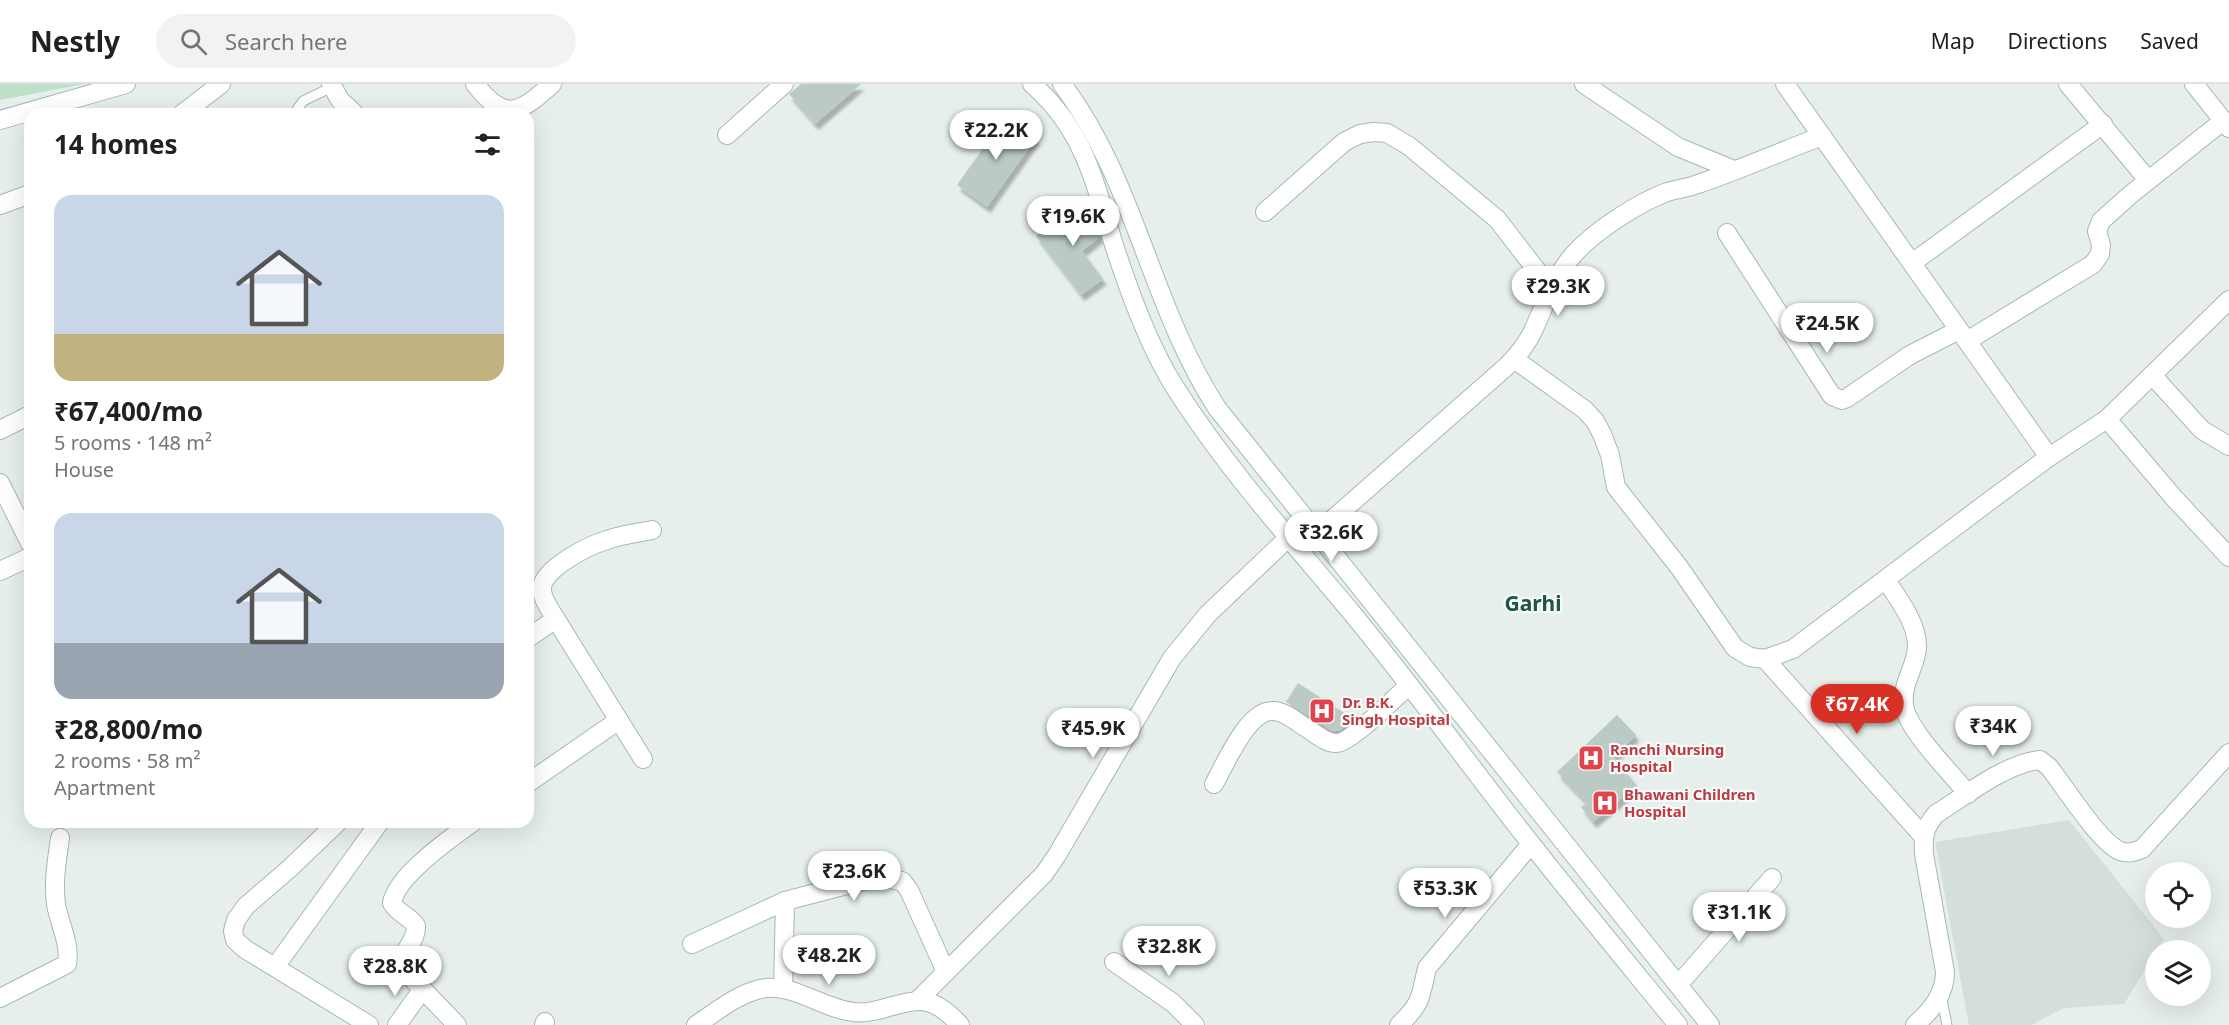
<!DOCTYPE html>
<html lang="en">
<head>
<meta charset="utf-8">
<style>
  :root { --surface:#fff; --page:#f2f2f2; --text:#202124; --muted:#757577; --line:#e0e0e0; --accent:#d93025 }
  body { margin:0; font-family:"Noto Sans",sans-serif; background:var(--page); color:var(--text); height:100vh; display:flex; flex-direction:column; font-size:22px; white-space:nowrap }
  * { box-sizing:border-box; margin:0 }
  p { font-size:20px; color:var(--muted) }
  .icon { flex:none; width:33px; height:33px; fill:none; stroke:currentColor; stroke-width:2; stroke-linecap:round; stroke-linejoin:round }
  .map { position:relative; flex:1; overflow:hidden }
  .drawer { position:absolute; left:24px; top:24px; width:510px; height:720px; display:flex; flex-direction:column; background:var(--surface); border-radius:18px; box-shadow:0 6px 24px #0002 }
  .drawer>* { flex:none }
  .tools { position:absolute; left:2145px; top:778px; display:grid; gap:12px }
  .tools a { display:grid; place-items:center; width:66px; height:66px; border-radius:50%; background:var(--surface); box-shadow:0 6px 24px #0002; font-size:30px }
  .price { position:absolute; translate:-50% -51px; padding:0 14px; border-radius:21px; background:#fff; color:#222; font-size:20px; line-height:39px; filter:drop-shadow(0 2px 3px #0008) }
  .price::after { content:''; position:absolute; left:50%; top:36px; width:18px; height:14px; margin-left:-9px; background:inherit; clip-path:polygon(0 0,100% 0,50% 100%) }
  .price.on { background:var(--accent); color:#fff }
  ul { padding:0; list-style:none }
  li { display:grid; align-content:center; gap:12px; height:318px; padding:0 30px }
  li span { display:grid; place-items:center; height:186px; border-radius:18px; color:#555 }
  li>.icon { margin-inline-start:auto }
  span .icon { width:108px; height:108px; fill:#fffc; stroke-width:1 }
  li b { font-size:26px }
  h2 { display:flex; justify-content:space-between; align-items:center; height:72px; padding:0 30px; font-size:26px }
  header { display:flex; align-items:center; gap:36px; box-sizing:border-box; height:84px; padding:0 30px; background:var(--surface); border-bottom:2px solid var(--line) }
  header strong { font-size:28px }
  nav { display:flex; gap:33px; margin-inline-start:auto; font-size:21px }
  .search { width:420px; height:54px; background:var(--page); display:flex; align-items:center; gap:15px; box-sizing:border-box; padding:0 21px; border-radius:33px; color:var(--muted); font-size:22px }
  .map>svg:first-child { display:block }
</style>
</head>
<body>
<header>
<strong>Nestly</strong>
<div class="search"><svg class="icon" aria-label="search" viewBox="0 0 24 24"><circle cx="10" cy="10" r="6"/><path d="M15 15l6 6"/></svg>Search here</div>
<nav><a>Map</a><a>Directions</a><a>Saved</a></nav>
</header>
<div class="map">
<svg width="2229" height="941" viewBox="0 0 2229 941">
  <defs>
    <filter id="shadow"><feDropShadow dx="3.5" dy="6" stdDeviation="1.5" flood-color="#0004"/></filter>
  </defs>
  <rect width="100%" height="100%" fill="#e6efeb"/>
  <!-- built -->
  <path fill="#d4dfda" d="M2069,736l95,119 -40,65 -60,4 -33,17h-62l-34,-183z"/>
  <!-- green -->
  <path fill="#bfe0c8" d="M0,0h85l-85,16z"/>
  <!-- building -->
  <g fill="#bbcac4" filter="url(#shadow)">
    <path d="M801,0h60l-46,40 -26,-30z"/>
    <path d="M1006,32l30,22 -49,69 -30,-22z"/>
    <path d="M1080,119l16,22 4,12 -18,14 21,28 -22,16 -45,-59z"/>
    <path d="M1298,599l54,35 -4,6 -9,7h-6l-47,-29z"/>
    <path d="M1617,631l19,20 -22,22 23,29 -44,36 -12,-15 6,-4 -30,-31z"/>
  </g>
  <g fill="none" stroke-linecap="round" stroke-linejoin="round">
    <!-- service casing -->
    <g stroke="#a8b8b2" stroke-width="11">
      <g id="service">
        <path d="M294,30l9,-13 29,-14"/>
        <path d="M1941,911l6,30"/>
      </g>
    </g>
    <!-- minor casing -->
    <g stroke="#a8b8b2" stroke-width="20">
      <g id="minor">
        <path d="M331,0l9,16 15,14"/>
        <path d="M475,0c30,39 45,29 77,0"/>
        <path d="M1584,0l94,63 56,23"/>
        <path d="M1785,0l264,373"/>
        <path d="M2068,0l80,96"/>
        <path d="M2194,0l35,44"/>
        <path d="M182,30l39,-30"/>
        <path d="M727,51l57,-51"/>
        <path d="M0,121l30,-11"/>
        <path d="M1265,128l79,-70 16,-8 14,-2 13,1 22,13 88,73 54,70"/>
        <path d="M1727,149l105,163 10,4 5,-2 63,-43 49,-25"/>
        <path d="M1912,179l191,-139"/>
        <path d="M1967,257l126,-77 7,-10 1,-9 -4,-14 4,-10 29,-26 93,-74"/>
        <path d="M1514,275l71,51 10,11 7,13 8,21 6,32 63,80 56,81 15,9 15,2 28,-10 191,-144 65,-48 58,-38 122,-119"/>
        <path d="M2152,291l50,55 27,16"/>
        <path d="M2107,335l68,80 54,58"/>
        <path d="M0,346l30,-15"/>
        <path d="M0,399l30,60"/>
        <path d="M1317,449l190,-167c10,-10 19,-21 25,-33 13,-28 22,-57 43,-80 21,-23 63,-50 92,-61 10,-3 21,-4 31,-8 41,-14 82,-32 124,-48"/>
        <path d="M0,487l30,-14"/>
        <path d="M1886,496c12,19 31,42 31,66 0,22 -20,41 -11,67 9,24 45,60 62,81"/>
        <path d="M528,554l28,-19"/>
        <path d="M1765,575l158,177"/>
        <path d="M643,675l-91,-146c-4,-7 -11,-17 -10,-25 1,-20 48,-43 65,-48 14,-5 30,-7 45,-10"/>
        <path d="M528,699l91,-63"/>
        <path d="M1214,700c11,-19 33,-73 58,-73 12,-1 26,12 36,18 8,5 19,15 29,14 13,0 59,-46 71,-57"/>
        <path d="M338,738l-49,47 -43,37 -10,14 -3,11 2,9 10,9 124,76"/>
        <path d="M692,860l93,-43"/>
        <path d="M1114,878l59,41 22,22"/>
        <path d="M275,883l104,-144"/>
        <path d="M1678,901l94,-107"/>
        <path d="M783,905l2,-88 85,-22 14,-1 18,3 7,9 37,82"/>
        <path d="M0,914l67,-34c4,-19 -8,-41 -11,-60 -3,-22 1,-44 4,-66"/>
        <path d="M917,917l127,-127 13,-19 115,-197 36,-44 80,-76"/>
        <path d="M397,941l25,-35"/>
        <path d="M457,941l-53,-55c-7,-17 13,-27 12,-44 -6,-10 -18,-12 -24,-23 4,-27 59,-65 81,-81"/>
        <path d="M544,941l1,-3"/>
        <path d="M696,941c20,-13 40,-30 64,-36 33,-7 62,20 94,23 23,3 45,-12 68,-11 15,1 28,13 38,24"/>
        <path d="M1399,941c23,-22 21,-27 28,-57l104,-124"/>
        <path d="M1915,941c17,-15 30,-31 30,-53l-21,-118c-1,-17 0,-26 12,-40 29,-18 70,-51 104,-54l9,7c15,19 51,76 71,84 9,3 14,1 22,-2l87,-96"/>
      </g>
    </g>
    <!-- secondary casing -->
    <g stroke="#a4bbb3" stroke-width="20">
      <g id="secondary">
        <path d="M1032,0c55,48 63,103 84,167 15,46 34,98 60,138 51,80 115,151 175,223 63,76 120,156 181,233 48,61 97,120 146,180"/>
        <path d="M1062,0c73,96 89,223 155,324l493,617"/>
        <path d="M0,36l126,-36"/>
      </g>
    </g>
    <!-- service -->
    <use href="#service" stroke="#fff" stroke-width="9"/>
    <!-- minor -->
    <use href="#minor" stroke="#fff" stroke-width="18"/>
    <!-- secondary -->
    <use href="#secondary" stroke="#fff" stroke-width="18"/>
  </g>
  <!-- icons -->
  <defs>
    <g id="hospital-square" transform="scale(1.35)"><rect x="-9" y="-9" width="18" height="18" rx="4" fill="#e0444e" stroke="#f7fbf9"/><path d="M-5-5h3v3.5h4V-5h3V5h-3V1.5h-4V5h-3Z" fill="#fff"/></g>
  </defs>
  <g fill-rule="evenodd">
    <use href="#hospital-square" x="1322" y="627"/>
    <use href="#hospital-square" x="1591" y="674"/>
    <use href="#hospital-square" x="1605" y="719"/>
  </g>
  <g text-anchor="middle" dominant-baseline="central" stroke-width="4.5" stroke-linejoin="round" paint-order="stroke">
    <!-- health labels -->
    <g font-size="15" font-weight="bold" fill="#be3a42" stroke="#f7fbf9" text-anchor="start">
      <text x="1342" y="618">Dr. B.K.<tspan x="1342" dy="17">Singh Hospital</tspan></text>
      <text x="1610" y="665">Ranchi Nursing<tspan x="1610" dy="17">Hospital</tspan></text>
      <text x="1624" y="710">Bhawani Children<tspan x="1624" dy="17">Hospital</tspan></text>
    </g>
    <!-- district labels -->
    <g font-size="21" font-weight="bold" fill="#1f5548" stroke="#f7fbf9">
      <text x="1533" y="519">Garhi</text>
    </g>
  </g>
</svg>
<div class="tools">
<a><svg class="icon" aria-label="locate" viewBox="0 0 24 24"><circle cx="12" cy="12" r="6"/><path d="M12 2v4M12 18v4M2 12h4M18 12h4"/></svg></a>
<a><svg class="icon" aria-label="layers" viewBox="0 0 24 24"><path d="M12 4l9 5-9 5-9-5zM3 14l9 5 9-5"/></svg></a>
</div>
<b class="price" style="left:996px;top:77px">₹22.2K</b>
<b class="price" style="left:1073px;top:163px">₹19.6K</b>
<b class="price" style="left:1558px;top:233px">₹29.3K</b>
<b class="price" style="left:1827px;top:270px">₹24.5K</b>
<b class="price" style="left:1331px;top:479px">₹32.6K</b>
<b class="price on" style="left:1857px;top:651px">₹67.4K</b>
<b class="price" style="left:1993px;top:673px">₹34K</b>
<b class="price" style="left:1093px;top:675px">₹45.9K</b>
<b class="price" style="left:854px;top:818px">₹23.6K</b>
<b class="price" style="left:1445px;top:835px">₹53.3K</b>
<b class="price" style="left:1739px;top:859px">₹31.1K</b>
<b class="price" style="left:1169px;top:893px">₹32.8K</b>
<b class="price" style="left:829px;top:902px">₹48.2K</b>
<b class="price" style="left:395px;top:913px">₹28.8K</b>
<section class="drawer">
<h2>14 homes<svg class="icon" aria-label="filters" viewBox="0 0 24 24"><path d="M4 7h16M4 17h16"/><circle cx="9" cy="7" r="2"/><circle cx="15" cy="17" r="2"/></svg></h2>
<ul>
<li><span style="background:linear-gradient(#c9d6e8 75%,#c2b280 0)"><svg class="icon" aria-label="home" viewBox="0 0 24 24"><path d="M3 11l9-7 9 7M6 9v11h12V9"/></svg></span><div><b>₹67,400/mo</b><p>5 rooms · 148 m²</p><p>House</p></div></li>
<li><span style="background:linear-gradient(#c9d6e8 70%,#9aa5b1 0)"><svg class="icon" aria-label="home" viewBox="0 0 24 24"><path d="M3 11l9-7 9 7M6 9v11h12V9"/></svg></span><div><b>₹28,800/mo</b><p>2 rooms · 58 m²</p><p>Apartment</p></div></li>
</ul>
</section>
</div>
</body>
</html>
